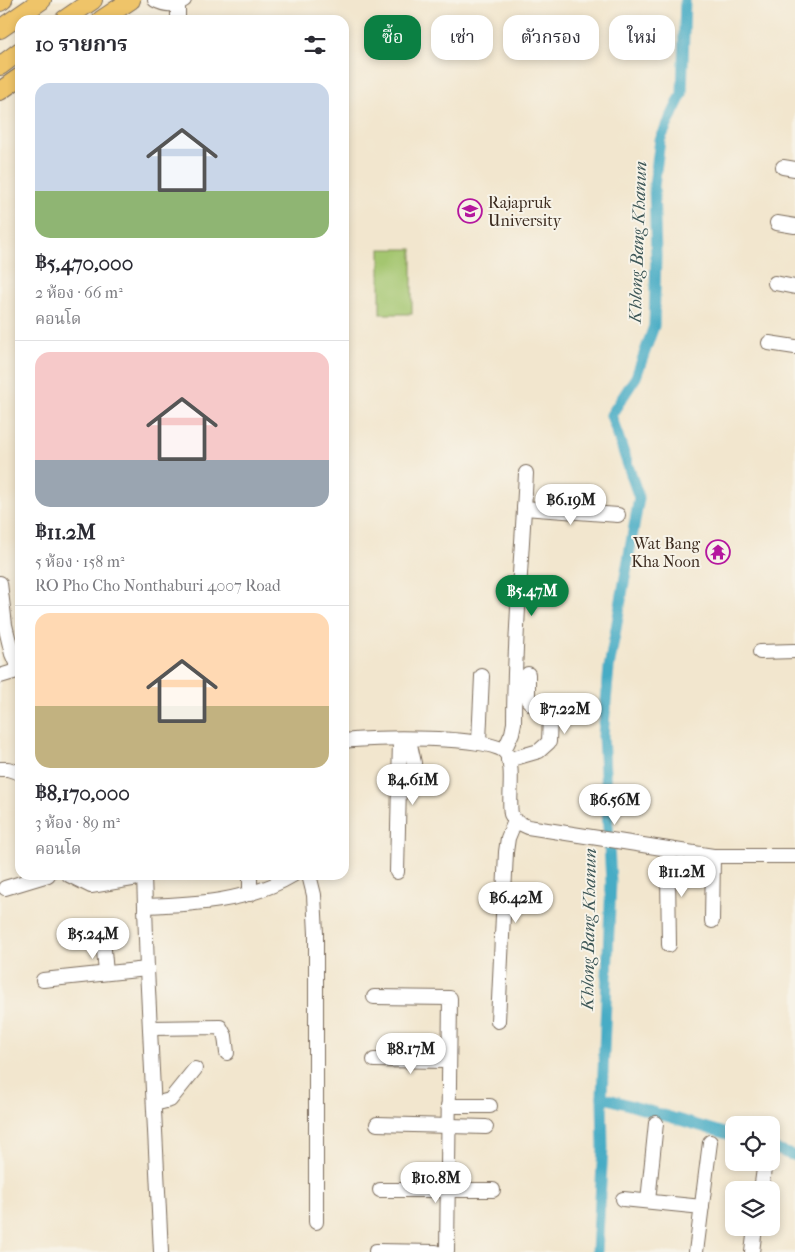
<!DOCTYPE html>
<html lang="th">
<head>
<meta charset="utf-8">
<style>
  :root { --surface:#fff; --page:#f7f7f7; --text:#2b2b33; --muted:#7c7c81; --line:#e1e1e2; --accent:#0b8043 }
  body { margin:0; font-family:"IM FELL French Canon","Noto Serif Thai",serif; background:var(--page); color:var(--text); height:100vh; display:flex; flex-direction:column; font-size:19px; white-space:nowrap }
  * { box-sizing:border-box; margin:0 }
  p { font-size:16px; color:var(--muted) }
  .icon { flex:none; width:28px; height:28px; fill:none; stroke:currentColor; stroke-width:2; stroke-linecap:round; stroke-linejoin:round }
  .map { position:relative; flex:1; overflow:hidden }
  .details { position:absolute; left:15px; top:15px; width:334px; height:865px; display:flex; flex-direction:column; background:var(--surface); border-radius:15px; box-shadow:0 2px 8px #0003 }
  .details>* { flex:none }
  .guide { position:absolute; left:364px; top:15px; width:356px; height:45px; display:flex; gap:10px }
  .controls { position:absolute; left:725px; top:1116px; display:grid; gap:10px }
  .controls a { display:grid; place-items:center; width:55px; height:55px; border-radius:10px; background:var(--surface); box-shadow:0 2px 8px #0003; font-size:25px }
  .price { position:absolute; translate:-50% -42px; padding:0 11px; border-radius:18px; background:#fff; color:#222; font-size:16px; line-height:32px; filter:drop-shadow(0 1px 2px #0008) }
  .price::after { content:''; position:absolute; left:50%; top:30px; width:15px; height:11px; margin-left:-8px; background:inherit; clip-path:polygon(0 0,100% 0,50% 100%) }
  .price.active { background:var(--accent); color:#fff }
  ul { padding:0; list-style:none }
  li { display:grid; align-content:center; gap:10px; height:265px; padding:0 20px }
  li+li { border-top:1px solid var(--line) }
  li span { display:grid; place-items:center; height:155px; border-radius:15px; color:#555 }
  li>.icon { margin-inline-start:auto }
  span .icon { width:90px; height:90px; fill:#fffc; stroke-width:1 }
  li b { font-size:21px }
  h2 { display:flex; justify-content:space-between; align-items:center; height:60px; padding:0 20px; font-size:21px }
  .chip { padding:0 18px; border-radius:15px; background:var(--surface); box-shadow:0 2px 8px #0003; font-size:18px; line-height:45px }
  .chip.active { background:var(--accent); color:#fff }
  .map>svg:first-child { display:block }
</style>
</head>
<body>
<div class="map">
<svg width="795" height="1252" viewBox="0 0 795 1252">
  <rect width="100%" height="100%" fill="#f7f3e8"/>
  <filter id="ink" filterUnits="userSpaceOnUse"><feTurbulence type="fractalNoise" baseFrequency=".02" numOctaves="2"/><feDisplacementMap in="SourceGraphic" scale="10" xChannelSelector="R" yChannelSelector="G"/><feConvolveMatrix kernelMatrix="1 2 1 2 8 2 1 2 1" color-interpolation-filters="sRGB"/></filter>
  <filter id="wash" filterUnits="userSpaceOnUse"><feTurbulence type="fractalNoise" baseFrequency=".0096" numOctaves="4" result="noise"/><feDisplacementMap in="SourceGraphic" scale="20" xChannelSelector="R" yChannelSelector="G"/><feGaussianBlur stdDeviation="1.12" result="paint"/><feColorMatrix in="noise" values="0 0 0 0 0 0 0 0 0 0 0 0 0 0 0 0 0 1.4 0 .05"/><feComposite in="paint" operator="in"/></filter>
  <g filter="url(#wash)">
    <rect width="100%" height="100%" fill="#f2e6ce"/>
    <!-- green -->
    <rect fill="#a4c670" stroke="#707847" x="380" y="249" width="32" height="65"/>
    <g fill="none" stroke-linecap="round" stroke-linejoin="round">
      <!-- canal -->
      <g stroke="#46acc5" stroke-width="11">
        <path d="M602,1097l132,39"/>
        <path d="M771,1148l24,8"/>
        <path d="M597,1252l6,-104 -1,-51 9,-215 -8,-146 6,-68 30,-170 -28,-83 25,-38 18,-51 2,-70 -2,-70 6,-46 22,-46 3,-94"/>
      </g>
    </g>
  </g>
  <g filter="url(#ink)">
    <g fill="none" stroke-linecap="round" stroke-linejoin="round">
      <!-- minor casing -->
      <g stroke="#7b6c5c" stroke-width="16">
        <g id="minor">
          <path d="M155,0c9,5 19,6 29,0"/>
          <path d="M178,4v16"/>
          <path d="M783,167l12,2"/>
          <path d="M777,223l18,3"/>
          <path d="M775,283l20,4"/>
          <path d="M769,343l26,4"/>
          <path d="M524,508l94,7"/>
          <path d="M0,583l5,42 7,29 7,16"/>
          <path d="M760,652l35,-1"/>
          <path d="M0,676l20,-6"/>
          <path d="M409,740l5,23v15"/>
          <path d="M344,741c23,-4 150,-6 162,12 9,14 2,45 5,61l4,7 13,6 185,29h82"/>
          <path d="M479,741l3,-65"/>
          <path d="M504,751l8,-18 2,-10c0,-84 8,-167 12,-250"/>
          <path d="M508,760l31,-9 10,-9 1,-26 -5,-7 -12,-4 -5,-5v-26"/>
          <path d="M0,769h8l12,4"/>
          <path d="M397,872l3,-132"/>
          <path d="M69,875l22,11 53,-9"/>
          <path d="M144,875l3,94 14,283"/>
          <path d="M250,875v19"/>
          <path d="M309,875l5,20 2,39v288"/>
          <path d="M5,888l43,-13"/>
          <path d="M145,906c51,-2 103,-4 148,-31"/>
          <path d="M712,921l1,-65"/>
          <path d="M103,939l3,34"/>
          <path d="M669,945l-1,-71 2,-23"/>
          <path d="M43,980l104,-11"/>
          <path d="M374,997l76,1 -3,254"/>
          <path d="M498,1021l8,-169 2,-14 7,-17"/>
          <path d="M151,1028l69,-1 5,9 2,17"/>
          <path d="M374,1060l75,1"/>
          <path d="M154,1104l16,-4 25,-31"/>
          <path d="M448,1106h42"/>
          <path d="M377,1124l109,3"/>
          <path d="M380,1190h113"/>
          <path d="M761,1190l4,-28"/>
          <path d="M623,1199l79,8"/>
          <path d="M648,1201l8,-78"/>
          <path d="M376,1251l60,1"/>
          <path d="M696,1252l14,-110"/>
          <path d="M752,1252l3,-24"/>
        </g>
      </g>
      <!-- major casing -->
      <g stroke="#7b6c5c" stroke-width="20">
        <g id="major">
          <path d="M0,2l3,-2"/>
          <path d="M64,20l29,-20"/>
          <path d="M101,20l30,-20"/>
          <path d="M0,29l42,-29"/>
          <path d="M0,66l20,-15"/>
          <path d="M0,91l20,-14"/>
        </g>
      </g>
      <!-- minor -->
      <use href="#minor" stroke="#fff" stroke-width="14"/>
      <!-- major -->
      <use href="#major" stroke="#efc469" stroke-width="18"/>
    </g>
  </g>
  <!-- icons -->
  <defs>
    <g id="university-ring" transform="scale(1.25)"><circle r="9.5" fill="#f7f3e8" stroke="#b5179e" stroke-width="1.5"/><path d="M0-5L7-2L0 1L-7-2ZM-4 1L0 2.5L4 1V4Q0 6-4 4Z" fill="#b5179e"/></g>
    <g id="temple-ring" transform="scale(1.25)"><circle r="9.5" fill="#f7f3e8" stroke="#b5179e" stroke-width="1.5"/><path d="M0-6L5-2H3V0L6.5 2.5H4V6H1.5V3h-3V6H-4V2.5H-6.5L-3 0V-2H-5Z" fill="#b5179e"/></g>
  </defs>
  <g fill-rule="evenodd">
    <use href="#university-ring" x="470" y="211"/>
    <use href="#temple-ring" x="718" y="552"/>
  </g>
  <g text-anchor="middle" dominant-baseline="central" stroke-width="4" stroke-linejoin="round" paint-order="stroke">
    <!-- poi labels -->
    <g font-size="16" fill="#3b2a1e" stroke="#f7f3e8" text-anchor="start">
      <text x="488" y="202">Rajapruk<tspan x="488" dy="18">University</tspan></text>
      <text x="700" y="543" text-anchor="end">Wat Bang<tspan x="700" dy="18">Kha Noon</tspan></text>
    </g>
    <!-- water labels -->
    <g font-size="18" font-style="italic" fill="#3f5858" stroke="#f7f3e8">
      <text transform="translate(638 242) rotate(-88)">Khlong Bang Khanun</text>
      <text transform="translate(589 929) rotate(-89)">Khlong Bang Khanun</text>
    </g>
  </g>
</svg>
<div class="controls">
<a><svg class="icon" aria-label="locate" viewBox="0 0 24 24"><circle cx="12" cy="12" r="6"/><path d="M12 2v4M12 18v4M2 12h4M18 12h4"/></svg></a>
<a><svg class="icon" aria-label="layers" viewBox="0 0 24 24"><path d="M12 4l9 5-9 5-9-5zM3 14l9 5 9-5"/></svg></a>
</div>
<b class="price" style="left:571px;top:526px">฿6.19M</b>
<b class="price active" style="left:532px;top:617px">฿5.47M</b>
<b class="price" style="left:565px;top:735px">฿7.22M</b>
<b class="price" style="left:413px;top:806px">฿4.61M</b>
<b class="price" style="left:615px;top:826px">฿6.56M</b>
<b class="price" style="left:682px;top:898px">฿11.2M</b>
<b class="price" style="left:516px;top:924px">฿6.42M</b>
<b class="price" style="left:93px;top:960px">฿5.24M</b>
<b class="price" style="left:411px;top:1075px">฿8.17M</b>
<b class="price" style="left:436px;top:1204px">฿10.8M</b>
<div class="guide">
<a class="chip active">ซื้อ</a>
<a class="chip">เช่า</a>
<a class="chip">ตัวกรอง</a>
<a class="chip">ใหม่</a>
</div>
<section class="details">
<h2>10 รายการ<svg class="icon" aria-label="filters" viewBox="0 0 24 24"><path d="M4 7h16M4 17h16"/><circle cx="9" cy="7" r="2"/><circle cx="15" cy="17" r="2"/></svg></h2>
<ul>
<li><span style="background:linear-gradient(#c9d6e8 70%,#8fb573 0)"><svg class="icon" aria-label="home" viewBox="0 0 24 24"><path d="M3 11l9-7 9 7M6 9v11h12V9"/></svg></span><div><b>฿5,470,000</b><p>2 ห้อง · 66 m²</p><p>คอนโด</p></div></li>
<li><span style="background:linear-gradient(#f6c9c9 70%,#9aa5b1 0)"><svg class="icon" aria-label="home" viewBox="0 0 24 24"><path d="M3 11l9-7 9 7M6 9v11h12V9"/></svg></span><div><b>฿11.2M</b><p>5 ห้อง · 158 m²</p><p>RO Pho Cho Nonthaburi 4007 Road</p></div></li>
<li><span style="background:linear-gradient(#ffd9b3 60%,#c2b280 0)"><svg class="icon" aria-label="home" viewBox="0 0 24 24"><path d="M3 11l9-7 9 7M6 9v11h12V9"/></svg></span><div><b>฿8,170,000</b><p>3 ห้อง · 89 m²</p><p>คอนโด</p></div></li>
</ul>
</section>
</div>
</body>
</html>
